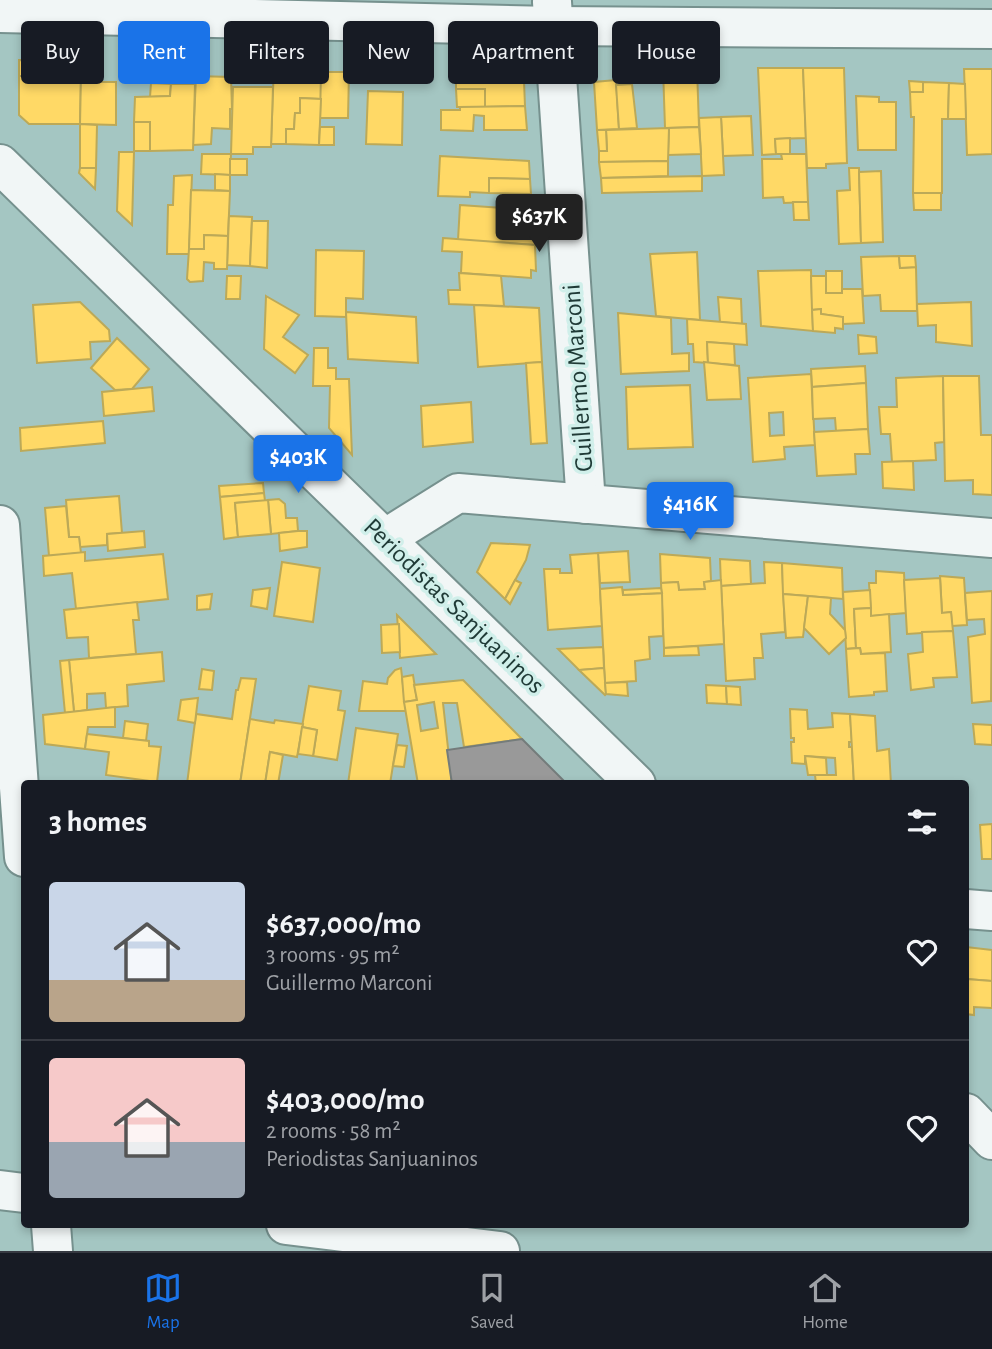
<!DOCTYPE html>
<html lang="en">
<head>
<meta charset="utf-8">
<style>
  :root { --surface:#171b24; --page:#242831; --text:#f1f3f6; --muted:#9ea1a6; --line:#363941; --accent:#1a73e8 }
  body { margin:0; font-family:"Alegreya Sans",sans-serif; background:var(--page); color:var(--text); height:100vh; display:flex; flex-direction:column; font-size:26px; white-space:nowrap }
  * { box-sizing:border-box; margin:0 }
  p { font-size:23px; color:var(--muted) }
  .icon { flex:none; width:38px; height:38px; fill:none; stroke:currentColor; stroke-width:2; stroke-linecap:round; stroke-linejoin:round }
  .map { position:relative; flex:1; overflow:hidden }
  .panel { position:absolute; left:21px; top:780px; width:948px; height:448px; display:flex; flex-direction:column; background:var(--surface); border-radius:7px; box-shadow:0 4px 10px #0003 }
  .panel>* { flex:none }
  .guide { position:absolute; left:21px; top:21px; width:950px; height:63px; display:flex; gap:14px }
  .price { position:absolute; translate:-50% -60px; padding:0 16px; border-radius:7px; background:var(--accent); color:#fff; font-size:23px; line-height:46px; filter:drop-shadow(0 2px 4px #0008) }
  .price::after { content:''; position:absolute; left:50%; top:42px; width:21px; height:16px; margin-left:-10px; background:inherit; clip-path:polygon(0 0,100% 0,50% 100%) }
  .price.active { background:#222; color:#fff }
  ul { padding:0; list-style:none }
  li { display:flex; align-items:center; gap:21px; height:175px; padding:0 28px }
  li+li { border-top:2px solid var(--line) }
  li span { display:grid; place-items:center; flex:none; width:196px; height:140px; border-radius:7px; color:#555 }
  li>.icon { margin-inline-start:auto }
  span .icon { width:84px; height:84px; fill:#fffc; stroke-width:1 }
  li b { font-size:30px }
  h2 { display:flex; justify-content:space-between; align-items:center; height:84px; padding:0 28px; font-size:30px }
  .pill { padding:0 24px; border-radius:7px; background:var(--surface); box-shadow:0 4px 10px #0003; font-size:24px; line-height:63px }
  .pill.active { background:var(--accent); color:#fff }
  .dock { display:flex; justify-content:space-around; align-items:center; height:98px; border-top:2px solid var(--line); background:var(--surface); font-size:19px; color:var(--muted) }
  .dock a { display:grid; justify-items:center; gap:4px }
  .dock .active { color:var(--accent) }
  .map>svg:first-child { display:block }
</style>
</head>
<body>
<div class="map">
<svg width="992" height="1251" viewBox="0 0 992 1251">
  <rect width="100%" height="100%" fill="#a4c6c2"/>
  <!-- homes -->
  <g fill="#ffd966" stroke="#bca958" stroke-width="2" fill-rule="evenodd">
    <path d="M19,60l62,1v15h-62z"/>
    <path d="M274,64l48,1 -1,34 -21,-1v15h-5l-1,16h-8v15h-15z"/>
    <path d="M456,67l53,1 15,13 1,25 -40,1v-18h-29z"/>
    <path d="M663,68h34l2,59 -34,1z"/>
    <path d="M758,68h45l3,70 -31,1 1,15 -14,1z"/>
    <path d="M803,68h41l3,95 -21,1v4h-19z"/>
    <path d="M964,69h28v85l-25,1z"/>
    <path d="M321,72h28l-1,46h-28z"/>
    <path d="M19,76h62l-1,48h-51l-10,-9z"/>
    <path d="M81,76h18v6h17v43l-36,-1z"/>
    <path d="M196,76l35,1 1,32h-2v20l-18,-1 -1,16 -18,1z"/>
    <path d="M616,80l3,49 -22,1 -3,-48z"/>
    <path d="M909,81l14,1v10h-13z"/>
    <path d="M923,82l26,1 -1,36h-6v74h-29l1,-76h-3l-1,-25h13z"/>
    <path d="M151,83l20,1 -1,12 -20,1z"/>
    <path d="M949,83l16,1 1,35h-18z"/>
    <path d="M171,84h24l-2,66 -43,1v-29h-16l1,-25 35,-1z"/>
    <path d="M632,84l5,44 -18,1 -3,-44z"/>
    <path d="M233,87h40l-2,60h-18v7h-22z"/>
    <path d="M456,89h29v18h-28z"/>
    <path d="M368,91l35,1 -1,53 -36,-1z"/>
    <path d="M856,96l23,1v5h17v48h-38z"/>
    <path d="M300,98l21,1 -2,46 -33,-1v-15h8l1,-16h5z"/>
    <path d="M525,106l2,24h-43v-14l-10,-1 -1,16 -32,-1v-20h19v-3z"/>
    <path d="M751,116l2,39 -30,1 -2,-39z"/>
    <path d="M721,117l3,58 -22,1 -3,-58z"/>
    <rect x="134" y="122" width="16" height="29"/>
    <path d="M80,124l17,1 -1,43h-16z"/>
    <path d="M320,127h14v18h-15z"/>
    <path d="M699,127l2,27 -33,1 1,-27z"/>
    <path d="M669,128l-1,33 -69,1v-11h8l-1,-21z"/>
    <path d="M597,130h9l1,21h-8z"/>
    <path d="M790,138v16h-14l-1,-15z"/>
    <path d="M119,152h15l-2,73 -15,-14z"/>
    <path d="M202,154h29l-1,21 -29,-1z"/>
    <path d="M781,154h25l2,48 -24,1 -1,-6 -20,1 -1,-39h20z"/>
    <path d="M440,156l89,5 1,18 -41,-1v15l-19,-1v5l-32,-1z"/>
    <rect x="230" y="159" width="17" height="16"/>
    <path d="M668,161v15l-67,2 -2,-16z"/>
    <path d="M80,168h16l-1,21 -16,-16z"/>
    <path d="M849,168h10l2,75 -22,1 -2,-53 13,-1z"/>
    <path d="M881,171l2,71 -22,1 -2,-71z"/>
    <path d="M215,174l15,1v16l-15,-1z"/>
    <path d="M192,175l-3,79h-22l1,-49h5l1,-29z"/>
    <path d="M702,176v15l-100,2 -1,-15z"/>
    <path d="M489,178l41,1 1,15 -42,-1z"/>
    <path d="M191,190l39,1 -2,45 -24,-1v14h-15z"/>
    <path d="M913,193h28v17h-27z"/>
    <path d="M793,202h15l1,18h-15z"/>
    <path d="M460,205l72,5 3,35 -77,-5z"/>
    <path d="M229,216l23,1 -2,49 -23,-1z"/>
    <path d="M252,221h16l-1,47 -17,-2z"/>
    <path d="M204,235l24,1 -1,33h-13v-6l-10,-1 -1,19 -13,1 -3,-3 2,-30h15z"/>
    <path d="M443,238l92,7 1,26 -5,-1v8l-70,-5 1,-21 -20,-1z"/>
    <path d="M316,250l48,1 -1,48 -17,-1v19l-31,-1z"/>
    <path d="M697,252l3,68 -44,-4 -6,-62z"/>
    <path d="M899,256l1,12 16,-1 1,44h-36l-1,-16 -17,1 -2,-39z"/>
    <path d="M899,256h16l1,11 -16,1z"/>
    <path d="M811,270l2,61 -52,-5 -3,-55z"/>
    <rect x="826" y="271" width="16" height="22"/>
    <path d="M459,273l42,3 3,30 -55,-2 -1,-14h12z"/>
    <path d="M227,276h14l-1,23h-14z"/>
    <path d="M811,276h15v17h16v-4h20l2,34 -21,1v-7l-22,-3v-5l-9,1z"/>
    <path d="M266,296l33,19 -16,22 25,18 -13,18 -31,-24z"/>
    <path d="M718,297l23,2 1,25 -22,-2z"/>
    <path d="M80,302l29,28 1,11 -20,1 1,17 -54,4 -4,-58z"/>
    <path d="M971,302l1,44 -36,-4v-17l-18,1 -1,-22z"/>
    <path d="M474,305l65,3 3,54 -64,5z"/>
    <path d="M821,309v5l22,3v12l-8,-1v5l-22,-2 -1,-21z"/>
    <path d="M346,312l70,5 2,46 -70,-4z"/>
    <path d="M618,313l53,5 1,36 17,-1v18l-68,3z"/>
    <path d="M687,319l59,5 1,21 -40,-3 1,21 -14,-1 -1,-18h-5z"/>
    <path d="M858,335l18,2 1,16 -18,1z"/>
    <path d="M117,338l32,31 -17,20 -17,1 -24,-22z"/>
    <path d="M707,342l27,2 1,21 -27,-2z"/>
    <path d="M314,348h14v20h8v11h13l3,76 -23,-27 1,-42h-17z"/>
    <path d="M542,362l5,81 -16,1 -5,-81z"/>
    <path d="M704,362l35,4 2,33 -34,1z"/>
    <path d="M865,366l1,17 -54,4 -1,-18z"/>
    <path d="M811,374l4,71 -31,2 1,12 -32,3 -5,-84zM783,412l1,23 -14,1 -1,-23z"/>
    <path d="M943,376l1,66 -9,1 1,17 -44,2 -2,-28h-9l-2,-27h18l-1,-29z"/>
    <path d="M943,376h36l2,59h11v60l-19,-1v-14l-28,1z"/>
    <path d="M866,383l2,46 -32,2 -1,-13 -22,1 -1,-32z"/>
    <path d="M690,385l3,62 -65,2 -2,-62z"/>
    <path d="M152,387l2,24 -50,5 -2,-24z"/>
    <path d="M471,402l2,40 -50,5 -2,-41z"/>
    <path d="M103,421l2,22 -84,8 -1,-23z"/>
    <path d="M868,429l2,25h-15l1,20 -39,2 -3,-44z"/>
    <path d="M913,461l1,29 -31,-2 -1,-26z"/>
    <path d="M263,483l1,10 -44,4 -1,-11z"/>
    <path d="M264,493l1,8 -30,2 3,34 -14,2 -4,-42z"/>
    <path d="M119,496l3,37 -15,1v11l-27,2 -1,-10h-10l-3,-37z"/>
    <path d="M279,499l6,5 1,14h11l1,13 -27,3 -3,-34z"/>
    <path d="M268,500l3,34 -33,3 -3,-34z"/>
    <path d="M66,506l3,31h10l2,16 -32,3 -4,-48z"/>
    <path d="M144,531l1,16 -37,4 -1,-17z"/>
    <path d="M298,531h9v16l-27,4 -1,-18z"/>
    <path d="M491,543l39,2 -4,15 -21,39 -28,-27z"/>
    <path d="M628,551l2,31 -30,1 -2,-30z"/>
    <path d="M85,552v9l78,-7 5,45 -92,10 -4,-36 -28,3 -1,-20z"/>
    <path d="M598,553l4,73 -54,4 -4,-61h16v4h12l-2,-18z"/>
    <path d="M660,554l50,4 1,23 -7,1 1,7 -26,1 -1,-8 -17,1z"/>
    <path d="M720,559l30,2 1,23 -30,2z"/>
    <path d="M282,562l38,6 -7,54 -39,-6z"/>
    <path d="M764,562l18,1 3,69 -24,2 2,24h-9l1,21 -29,2 -5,-95 44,-3z"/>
    <path d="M782,563l60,5 1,31 -60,-5z"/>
    <path d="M876,571l28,2 2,40 -35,3 -2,-33h7z"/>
    <path d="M940,576l24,2 3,47 -15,1 -1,-14 -9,1z"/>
    <path d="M940,578l2,35 9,-1 2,19 -46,3 -3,-54z"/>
    <path d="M515,580l6,3 -11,21 -5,-5z"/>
    <path d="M721,580l3,64 -60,4 -3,-65 17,-1 1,8 26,-1 -1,-7z"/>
    <path d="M622,587l1,8 39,-2 1,43 -14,1 1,22 -15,2 1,20 -31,2 -5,-94z"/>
    <path d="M270,588l-3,21 -16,-3 2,-16z"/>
    <path d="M661,588l1,5 -39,2v-5z"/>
    <path d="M870,590l1,18 -17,1 2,39 -10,1 -3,-57z"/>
    <path d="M992,591l-1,110 -19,2 -4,-66 17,-3 -1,-15 -17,1 -2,-27z"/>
    <path d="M212,594l-2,15 -13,1v-14z"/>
    <path d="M783,594l25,2 -5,41 -17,1z"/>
    <path d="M808,596l23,2 -1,16 15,16 1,8 -17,16 -25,-26z"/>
    <path d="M137,602l2,18h-6l3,34 -47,4 -1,-21 -21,1 -3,-28z"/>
    <path d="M871,608v8l18,-2 2,38 -30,2 -1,-6h-4l-2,-39z"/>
    <path d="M397,615l39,39 -36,4z"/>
    <path d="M399,624l1,28 -18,1 -1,-28z"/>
    <path d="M953,631l4,46 -24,1 1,9 -23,3 -3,-36 15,-2 -1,-20z"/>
    <path d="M698,646l1,9 -35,1v-8z"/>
    <path d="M603,647l1,21 -25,2 -21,-21z"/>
    <path d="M860,648l1,6 24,-1 2,38 -13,1v3l-25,2 -3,-48z"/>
    <path d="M162,652l2,29 -37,4 1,21 -22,2 -1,-15 -18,1v16l-13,2 -5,-52z"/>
    <path d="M69,660l5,52 -9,1 -5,-52z"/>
    <path d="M401,668l5,43h-47l4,-30 24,3 1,-6 7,-8z"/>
    <path d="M604,668l2,26 -1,1 -26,-25z"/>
    <path d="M202,669l12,2 -2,19 -13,-1z"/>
    <path d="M413,675l4,25 -13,2 -2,-25z"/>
    <path d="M241,678l15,1 -16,105h-53l9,-70 36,5 4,-29h2z"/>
    <path d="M463,680l59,59 -58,8 -7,-44h-14l9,81h-34l-14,-82 13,-2 -3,-15zM434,702l4,26 -17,3 -4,-26z"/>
    <path d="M627,682l1,14 -22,-2 -1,-11z"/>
    <path d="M706,685l20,1 1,18 -20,-1z"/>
    <path d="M309,686l32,5 -3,19 7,1 -8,49 -24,-4 4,-26 -15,-3z"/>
    <path d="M726,686l14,1 1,18 -14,-1z"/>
    <path d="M198,698l-3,25 -17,-3 3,-20z"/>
    <path d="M115,707v20h-27l-3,22 -40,-5 -2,-29z"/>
    <path d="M790,709l17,1 1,19 25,-2 -1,-14 18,1 2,28h-3v5h3l2,37h-38l-1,-9h21l-1,-17 -30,-2v8l-13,-1 -1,-21h3v-4h-3z"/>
    <path d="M850,714l25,2 2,35 12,-2 2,35h-37z"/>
    <path d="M250,719l24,4 1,-3 28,4 -6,33 -27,-5 -5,32h-25z"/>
    <path d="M125,721l23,3 -2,17 -23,-3z"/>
    <path d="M973,724l19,1v20l-17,-1z"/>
    <path d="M302,727l15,3 -4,26 -15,-2z"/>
    <path d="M356,728l42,6 -8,50h-42z"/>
    <path d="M87,734l62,7v5l12,1 -4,35 -51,-7 3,-23 -24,-3z"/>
    <path d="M397,745l10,1 -3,21 -11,-1z"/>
    <path d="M270,752l13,3 -5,29h-13z"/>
    <path d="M805,756l21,2 1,17h-19z"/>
    <path d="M992,824v35h-10l-2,-34z"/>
    <path d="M966,947l26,3v31l-26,-2z"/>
    <path d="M966,979l26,2v27l-18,-1v8l-8,-1z"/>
  </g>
  <!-- industry -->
  <path fill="#999" stroke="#747c7b" stroke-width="2" d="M522,739l45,45h-115l-5,-34z"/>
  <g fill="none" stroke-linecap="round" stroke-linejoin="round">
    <!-- minor casing -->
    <g stroke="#76918e" stroke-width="42">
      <g id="minor">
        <path d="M552,2l34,502"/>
        <path d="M0,13l553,13 439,3"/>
        <path d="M0,164l636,620"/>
        <path d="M0,525l24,332"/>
        <path d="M386,538l72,-45 534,45"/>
        <path d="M966,909l26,2"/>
        <path d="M966,1113l26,27"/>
        <path d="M0,1190l24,3"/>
        <path d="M51,1225l2,26"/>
        <path d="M286,1225l214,26"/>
      </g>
    </g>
    <!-- minor -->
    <use href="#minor" stroke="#f1f6f6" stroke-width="38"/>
  </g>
  <g text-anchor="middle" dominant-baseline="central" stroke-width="7" stroke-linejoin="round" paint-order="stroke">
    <!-- street labels -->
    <g font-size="26" fill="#1f3a36" stroke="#d0efea">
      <text transform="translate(578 378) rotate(-94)">Guillermo Marconi</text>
      <text transform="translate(454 606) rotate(44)">Periodistas Sanjuaninos</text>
    </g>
  </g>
</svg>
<b class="price active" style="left:539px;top:254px">$637K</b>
<b class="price" style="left:298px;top:495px">$403K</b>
<b class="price" style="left:690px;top:542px">$416K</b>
<div class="guide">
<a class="pill">Buy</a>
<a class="pill active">Rent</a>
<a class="pill">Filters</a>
<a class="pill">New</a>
<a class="pill">Apartment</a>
<a class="pill">House</a>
</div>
<section class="panel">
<h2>3 homes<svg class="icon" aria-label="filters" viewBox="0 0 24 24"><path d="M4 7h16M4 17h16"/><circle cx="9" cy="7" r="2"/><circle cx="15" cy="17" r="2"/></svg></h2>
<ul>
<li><span style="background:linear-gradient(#c9d6e8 70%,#b9a48a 0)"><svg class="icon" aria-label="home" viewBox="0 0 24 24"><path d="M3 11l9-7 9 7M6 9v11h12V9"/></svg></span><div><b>$637,000/mo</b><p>3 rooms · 95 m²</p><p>Guillermo Marconi</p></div><svg class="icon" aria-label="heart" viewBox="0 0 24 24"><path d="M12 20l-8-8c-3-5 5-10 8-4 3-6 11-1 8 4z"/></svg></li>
<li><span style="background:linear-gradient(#f6c9c9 60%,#9aa5b1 0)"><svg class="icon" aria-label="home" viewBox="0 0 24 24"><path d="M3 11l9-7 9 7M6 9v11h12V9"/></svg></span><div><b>$403,000/mo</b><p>2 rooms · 58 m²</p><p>Periodistas Sanjuaninos</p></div><svg class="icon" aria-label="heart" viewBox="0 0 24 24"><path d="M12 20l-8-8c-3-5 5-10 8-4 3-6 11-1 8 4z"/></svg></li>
</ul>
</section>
</div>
<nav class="dock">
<a class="active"><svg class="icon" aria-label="map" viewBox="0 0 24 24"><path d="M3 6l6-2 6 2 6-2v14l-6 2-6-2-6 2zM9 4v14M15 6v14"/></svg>Map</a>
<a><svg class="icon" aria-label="saved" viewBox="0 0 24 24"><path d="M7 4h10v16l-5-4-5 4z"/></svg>Saved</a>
<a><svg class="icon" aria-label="home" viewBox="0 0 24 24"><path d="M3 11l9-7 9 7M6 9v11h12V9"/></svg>Home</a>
</nav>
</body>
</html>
